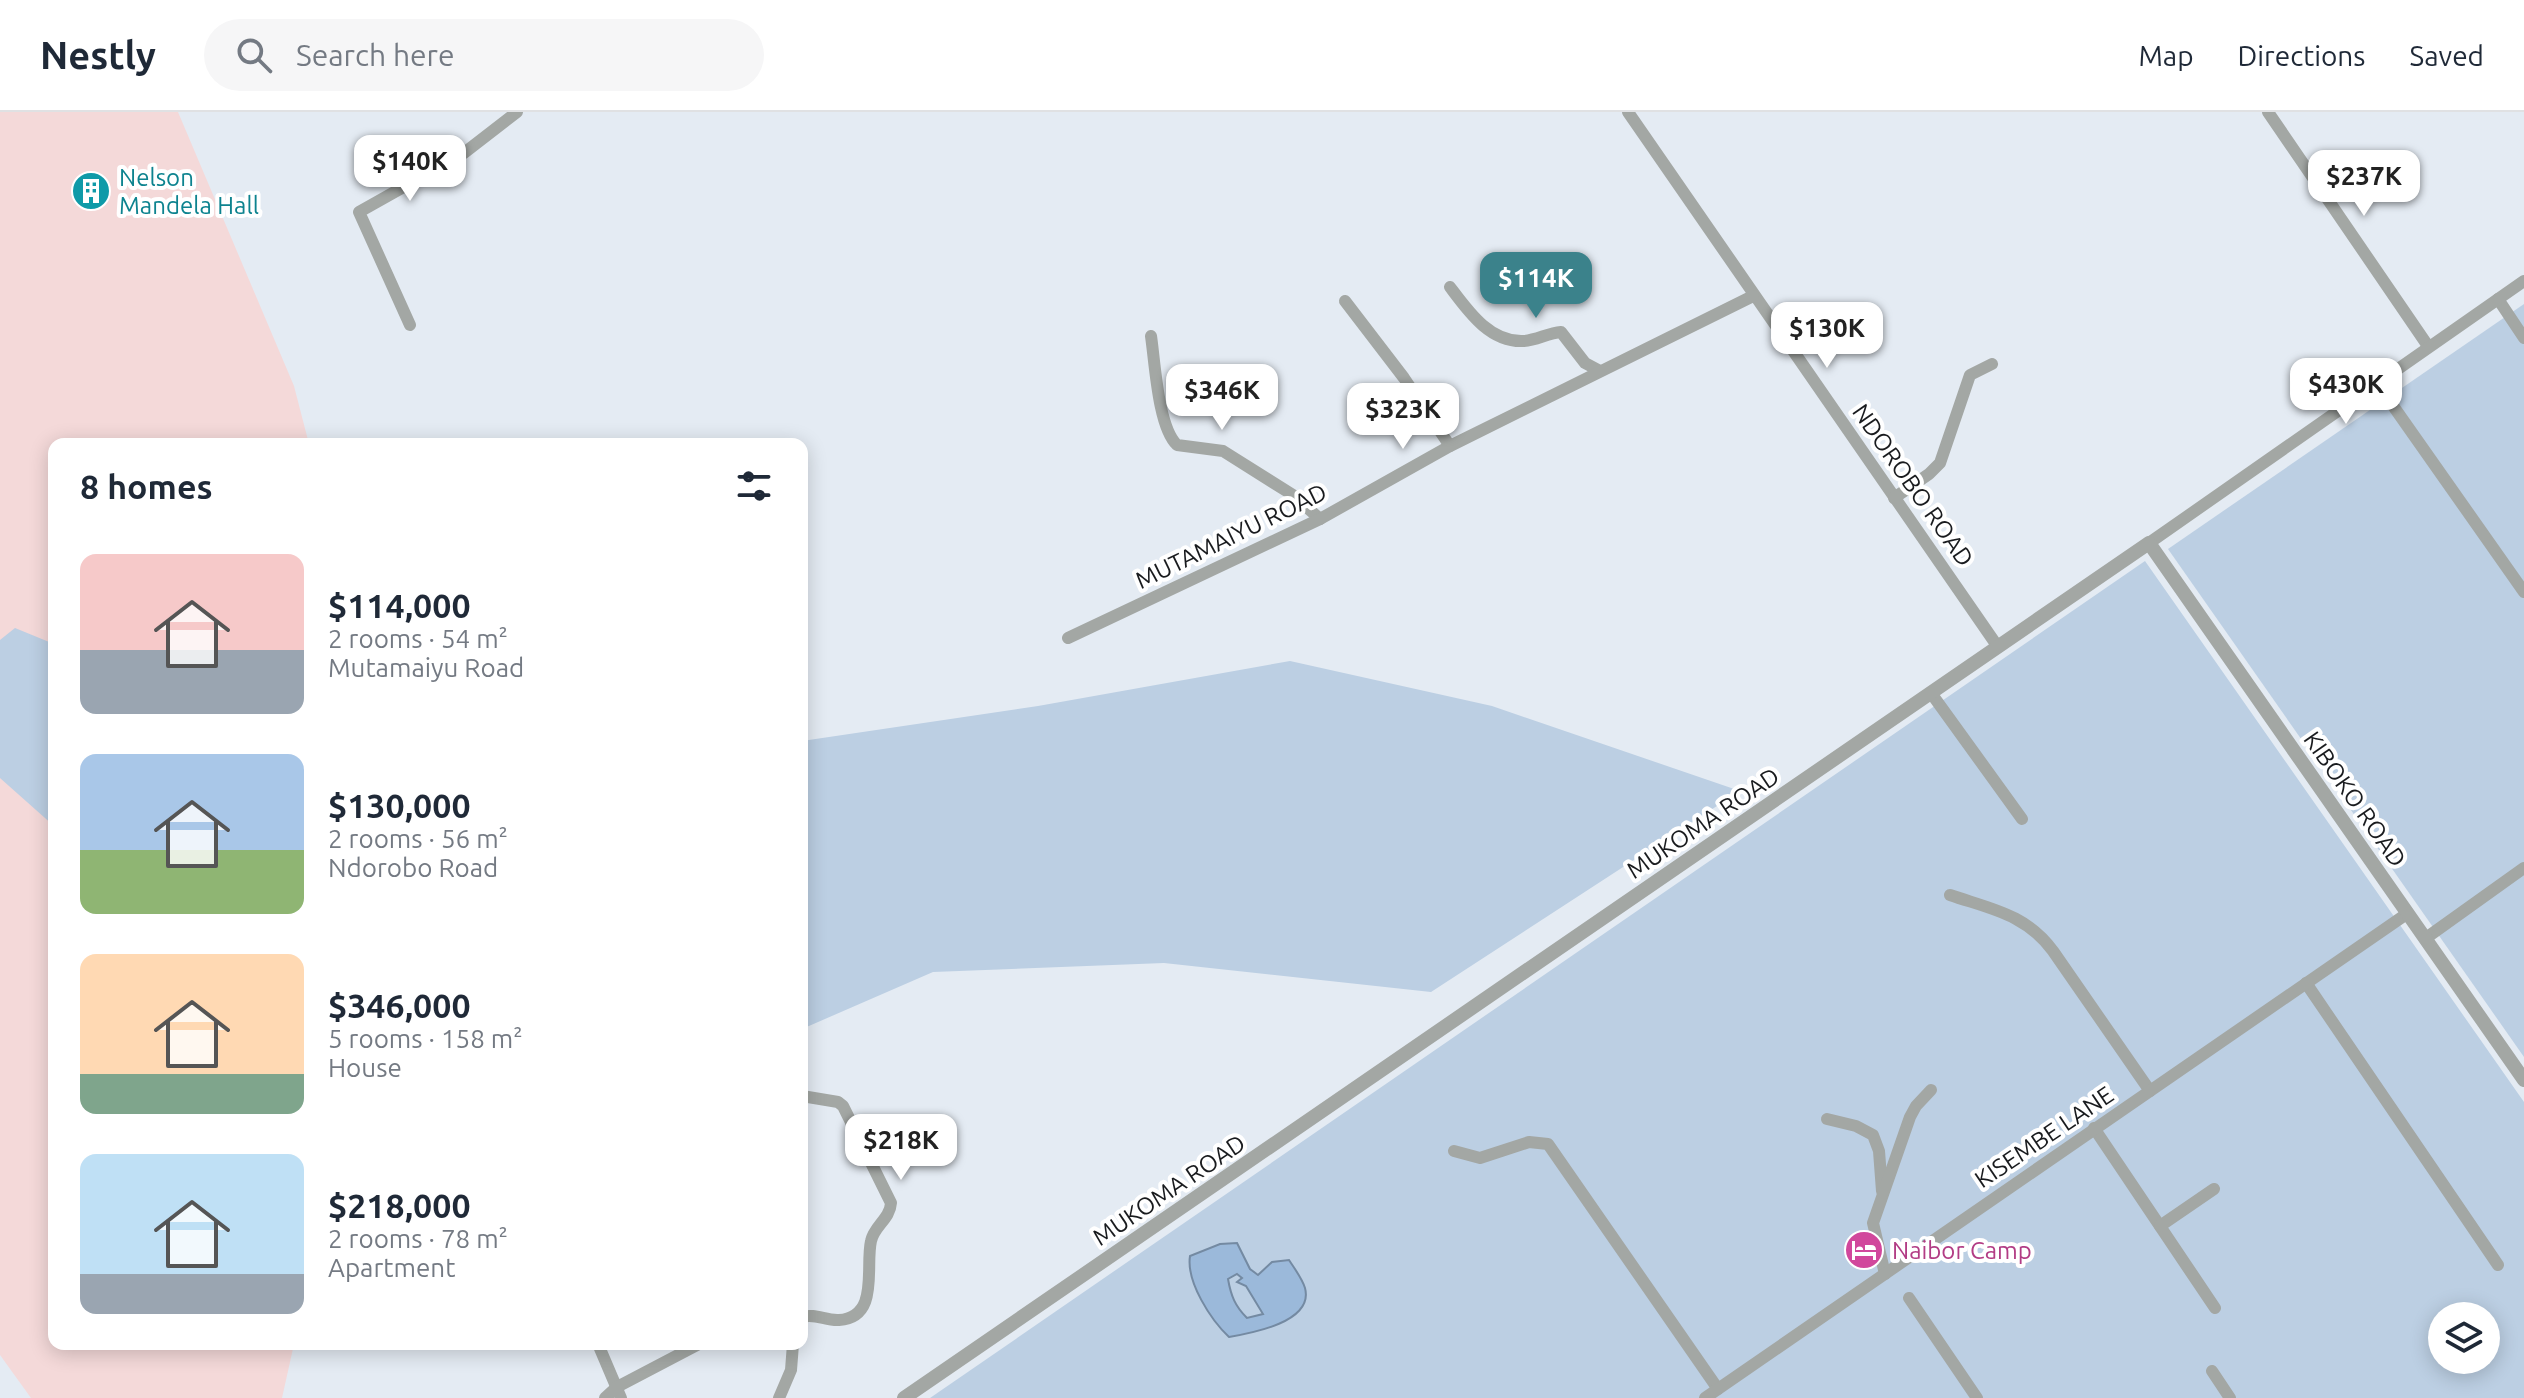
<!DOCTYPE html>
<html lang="en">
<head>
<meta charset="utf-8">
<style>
  :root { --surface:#fff; --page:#f6f6f7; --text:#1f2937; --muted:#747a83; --line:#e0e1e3; --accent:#3b828b }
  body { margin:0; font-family:Ubuntu,sans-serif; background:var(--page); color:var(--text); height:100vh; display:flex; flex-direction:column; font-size:30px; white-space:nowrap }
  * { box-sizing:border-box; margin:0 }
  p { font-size:26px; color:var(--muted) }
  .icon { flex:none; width:44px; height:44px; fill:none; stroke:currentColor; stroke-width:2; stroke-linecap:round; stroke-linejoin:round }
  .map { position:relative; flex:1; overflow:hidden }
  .panel { position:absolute; left:48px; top:326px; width:760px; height:912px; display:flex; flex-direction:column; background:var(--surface); border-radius:16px; box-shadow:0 4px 20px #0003 }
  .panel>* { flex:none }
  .controls { position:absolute; left:2428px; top:1190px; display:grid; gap:16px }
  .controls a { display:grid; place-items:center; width:72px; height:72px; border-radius:50%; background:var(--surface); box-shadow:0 4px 20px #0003; font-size:40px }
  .price { position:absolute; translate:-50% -68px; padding:0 18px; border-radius:16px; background:#fff; color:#222; font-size:26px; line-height:52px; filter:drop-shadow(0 2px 4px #0008) }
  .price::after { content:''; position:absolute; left:50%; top:48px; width:24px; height:18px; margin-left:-12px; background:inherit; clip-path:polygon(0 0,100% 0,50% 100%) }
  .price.on { background:var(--accent); color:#fff }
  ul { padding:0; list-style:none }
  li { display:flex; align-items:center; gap:24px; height:200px; padding:0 32px }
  li span { display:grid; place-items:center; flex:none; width:224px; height:160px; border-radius:16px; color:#555 }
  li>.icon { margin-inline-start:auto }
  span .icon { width:96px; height:96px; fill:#fffc; stroke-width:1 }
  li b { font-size:34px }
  h2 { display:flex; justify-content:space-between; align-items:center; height:96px; padding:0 32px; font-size:34px }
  header { display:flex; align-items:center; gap:48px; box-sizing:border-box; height:112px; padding:0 40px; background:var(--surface); border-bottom:2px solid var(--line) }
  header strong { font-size:38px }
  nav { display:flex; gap:44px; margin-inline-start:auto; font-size:28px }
  .search { width:560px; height:72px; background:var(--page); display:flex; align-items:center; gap:20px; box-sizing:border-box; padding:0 28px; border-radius:44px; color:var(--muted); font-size:30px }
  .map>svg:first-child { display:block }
</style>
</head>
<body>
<header>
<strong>Nestly</strong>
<div class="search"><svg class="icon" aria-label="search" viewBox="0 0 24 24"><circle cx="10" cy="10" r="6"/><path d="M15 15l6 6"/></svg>Search here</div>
<nav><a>Map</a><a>Directions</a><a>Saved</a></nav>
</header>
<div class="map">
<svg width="2524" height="1286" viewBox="0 0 2524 1286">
  <rect width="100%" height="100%" fill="#e4ebf3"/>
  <!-- education -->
  <path fill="#f4d9d9" d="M0,0h178l116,274 15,58h-255v900h240l-12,54h-251l-31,-43z"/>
  <!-- green -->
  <g fill="#bccfe3" fill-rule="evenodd">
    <path d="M2524,192v753l-356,-508z"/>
    <path d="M2145,449l379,541v296h-1594zM2442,1204h44v44h-44z"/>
    <path d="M15,516l39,16v182l-54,-48v-138z"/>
    <path d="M1290,549l202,45 248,85 -309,201 -267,-29 -231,9 -131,57v-288l236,-35z"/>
  </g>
  <!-- water -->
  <path fill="#9bb9da" stroke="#748aa2" stroke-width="2" fill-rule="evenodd" d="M1237,1131l13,26 8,6 14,-13 17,-2c5,8 13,18 16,28 9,34 -53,45 -76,49 -18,-17 -43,-55 -39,-81l30,-12zM1237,1162l5,4 -5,4 9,4 17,28 -16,4c-12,-12 -16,-22 -19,-39z"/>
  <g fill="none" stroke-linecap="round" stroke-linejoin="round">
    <!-- minor -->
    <g stroke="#a3a7a4" stroke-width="12">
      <path d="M1628,0l370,535"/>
      <path d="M2268,0l160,234"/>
      <path d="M1450,175c18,24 40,56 74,54 13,-1 24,-8 37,-9l24,31 15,8"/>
      <path d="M2498,187l26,39"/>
      <path d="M1345,189l59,77 46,68"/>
      <path d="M410,213l-51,-113 105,-59 53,-41"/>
      <path d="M1151,224c4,27 7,91 26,109l46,6 70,44 27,24"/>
      <path d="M2377,271l147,209"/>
      <path d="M1894,386l35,-24 11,-11 30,-88 22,-11"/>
      <path d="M2149,431l375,-262"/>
      <path d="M1068,526l252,-119 130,-73 303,-150"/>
      <path d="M1931,581l91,126"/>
      <path d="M1950,783c41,14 76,19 103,56l97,140"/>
      <path d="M2426,826l98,-70"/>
      <path d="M2306,871l192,282"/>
      <path d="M802,984l36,6 5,4 48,97c-1,16 -17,23 -20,38 -6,26 9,76 -32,79 -13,1 -24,-7 -37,-3"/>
      <path d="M1827,1007l29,7 17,9 6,16 3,40"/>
      <path d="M2094,1016l121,180"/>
      <path d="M1454,1039l26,7 49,-16 19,2 170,245"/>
      <path d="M2160,1114l54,-37"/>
      <path d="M1885,1162l-12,-51 37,-106 6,-11 15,-16"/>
      <path d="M1909,1186l68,100"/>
      <path d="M598,1232l23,54"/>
      <path d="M2212,1259l18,27"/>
      <path d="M605,1286l12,-11 82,-43"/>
      <path d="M779,1286l12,-28 2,-26"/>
      <path d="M1705,1286l703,-485"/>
    </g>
    <!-- tertiary -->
    <path stroke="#a3a7a4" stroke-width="14" d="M904,1286l1245,-855 375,537"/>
  </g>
  <!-- icons -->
  <defs>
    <g id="building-disc" transform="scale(2)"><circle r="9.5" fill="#0f9aa8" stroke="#fff"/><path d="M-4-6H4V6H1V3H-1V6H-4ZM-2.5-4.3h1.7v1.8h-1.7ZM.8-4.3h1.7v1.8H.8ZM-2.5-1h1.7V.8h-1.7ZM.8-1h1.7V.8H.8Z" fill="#fff"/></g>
    <g id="hotel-disc" transform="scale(2)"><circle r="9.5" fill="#d1479c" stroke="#fff"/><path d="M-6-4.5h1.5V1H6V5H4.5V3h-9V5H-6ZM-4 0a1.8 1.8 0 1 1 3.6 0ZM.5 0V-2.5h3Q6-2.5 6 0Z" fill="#fff"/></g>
  </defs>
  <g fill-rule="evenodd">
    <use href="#building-disc" x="91" y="79"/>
    <use href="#hotel-disc" x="1864" y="1138"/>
  </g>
  <g text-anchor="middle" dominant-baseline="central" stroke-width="8" stroke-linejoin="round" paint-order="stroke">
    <!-- culture labels -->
    <g font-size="24" fill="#0d838f" stroke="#fff" text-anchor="start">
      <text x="119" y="65">Nelson<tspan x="119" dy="28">Mandela Hall</tspan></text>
    </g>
    <!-- street labels -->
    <g font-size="24" fill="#191b1e" stroke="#fff">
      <text transform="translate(1913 373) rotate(55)">NDOROBO ROAD</text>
      <text transform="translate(1231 424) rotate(-26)">MUTAMAIYU ROAD</text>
      <text transform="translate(2355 687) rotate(55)">KIBOKO ROAD</text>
      <text transform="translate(1703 711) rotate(-34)">MUKOMA ROAD</text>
      <text transform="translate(2044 1025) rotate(-34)">KISEMBE LANE</text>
      <text transform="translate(1169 1078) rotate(-34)">MUKOMA ROAD</text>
    </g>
    <!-- hotel labels -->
    <g font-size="24" fill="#b23c85" stroke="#fff" text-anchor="start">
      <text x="1892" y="1138">Naibor Camp</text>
    </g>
  </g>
</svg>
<div class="controls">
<a><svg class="icon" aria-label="layers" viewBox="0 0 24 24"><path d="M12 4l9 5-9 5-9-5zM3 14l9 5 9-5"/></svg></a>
</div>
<b class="price" style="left:410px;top:91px">$140K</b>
<b class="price" style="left:2364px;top:106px">$237K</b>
<b class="price on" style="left:1536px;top:208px">$114K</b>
<b class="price" style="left:1827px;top:258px">$130K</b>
<b class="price" style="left:2346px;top:314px">$430K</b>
<b class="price" style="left:1222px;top:320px">$346K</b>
<b class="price" style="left:1403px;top:339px">$323K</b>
<b class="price" style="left:901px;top:1070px">$218K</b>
<section class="panel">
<h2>8 homes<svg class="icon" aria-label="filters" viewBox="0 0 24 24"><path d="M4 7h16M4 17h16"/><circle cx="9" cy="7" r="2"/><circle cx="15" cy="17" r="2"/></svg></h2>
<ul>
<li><span style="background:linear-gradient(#f6c9c9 60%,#9aa5b1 0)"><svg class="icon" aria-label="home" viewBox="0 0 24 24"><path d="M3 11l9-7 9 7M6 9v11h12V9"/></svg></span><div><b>$114,000</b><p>2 rooms · 54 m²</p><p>Mutamaiyu Road</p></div></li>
<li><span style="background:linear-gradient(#a9c7e8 60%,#8fb573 0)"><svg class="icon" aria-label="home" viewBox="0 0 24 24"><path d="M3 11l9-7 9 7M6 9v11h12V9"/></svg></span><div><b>$130,000</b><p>2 rooms · 56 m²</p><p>Ndorobo Road</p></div></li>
<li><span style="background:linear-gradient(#ffd9b3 75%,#7fa58c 0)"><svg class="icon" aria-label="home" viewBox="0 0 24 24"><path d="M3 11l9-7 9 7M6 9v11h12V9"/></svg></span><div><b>$346,000</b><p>5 rooms · 158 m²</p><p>House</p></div></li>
<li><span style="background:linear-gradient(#bfe0f5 75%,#9aa5b1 0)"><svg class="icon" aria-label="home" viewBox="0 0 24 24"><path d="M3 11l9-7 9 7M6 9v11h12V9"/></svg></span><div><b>$218,000</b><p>2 rooms · 78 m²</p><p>Apartment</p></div></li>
</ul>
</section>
</div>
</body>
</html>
